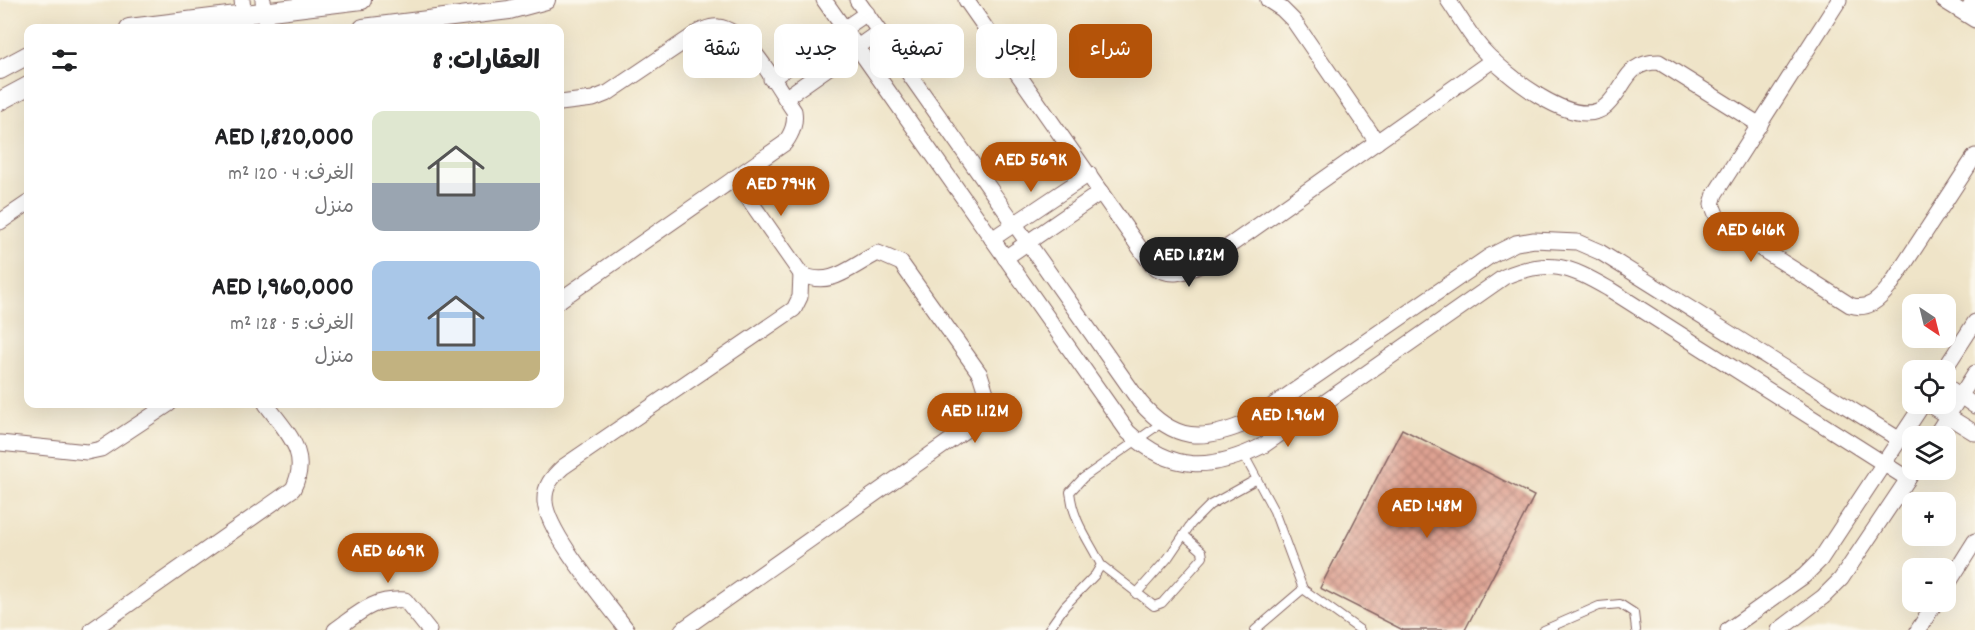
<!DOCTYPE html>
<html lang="ar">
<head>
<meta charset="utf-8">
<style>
  :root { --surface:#fff; --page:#f6f6f6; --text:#202124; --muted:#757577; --accent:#b45309 }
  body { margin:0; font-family:Dekko,"Playpen Sans Arabic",sans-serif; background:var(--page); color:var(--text); direction:rtl; height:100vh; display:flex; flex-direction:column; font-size:22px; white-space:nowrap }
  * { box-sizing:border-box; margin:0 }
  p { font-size:20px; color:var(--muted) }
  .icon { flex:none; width:33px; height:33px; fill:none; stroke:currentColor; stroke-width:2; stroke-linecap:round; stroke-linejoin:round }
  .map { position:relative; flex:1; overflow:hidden; direction:ltr }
  .sheet { position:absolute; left:24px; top:24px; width:540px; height:384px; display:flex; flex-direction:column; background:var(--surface); border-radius:12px; box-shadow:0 6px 24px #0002; direction:rtl }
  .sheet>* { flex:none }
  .top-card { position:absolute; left:582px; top:24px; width:570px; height:54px; direction:rtl; display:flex; gap:12px }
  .needle { width:39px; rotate:145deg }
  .controls { position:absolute; left:1902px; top:294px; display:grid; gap:12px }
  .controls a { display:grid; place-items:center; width:54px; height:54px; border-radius:12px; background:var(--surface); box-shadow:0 6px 24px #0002; font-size:30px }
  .price { position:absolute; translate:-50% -51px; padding:0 14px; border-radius:21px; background:var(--accent); color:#fff; font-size:20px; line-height:39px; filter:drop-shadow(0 2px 3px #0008) }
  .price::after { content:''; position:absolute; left:50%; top:36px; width:18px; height:14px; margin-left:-9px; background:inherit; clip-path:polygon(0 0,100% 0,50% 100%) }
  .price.on { background:#222; color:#fff }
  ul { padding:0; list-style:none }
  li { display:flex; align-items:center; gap:18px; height:150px; padding:0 24px }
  li span { display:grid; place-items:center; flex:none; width:168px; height:120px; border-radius:12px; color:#555 }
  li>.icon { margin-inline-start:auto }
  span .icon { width:72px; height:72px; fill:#fffc; stroke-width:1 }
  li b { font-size:26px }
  h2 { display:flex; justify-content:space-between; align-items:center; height:72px; padding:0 24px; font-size:26px }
  .chip { padding:0 21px; border-radius:12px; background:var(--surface); box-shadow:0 6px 24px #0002; font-size:21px; line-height:54px }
  .chip.on { background:var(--accent); color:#fff }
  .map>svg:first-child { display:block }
</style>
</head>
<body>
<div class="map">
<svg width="1975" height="630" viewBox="0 0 1975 630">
  <defs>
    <pattern id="building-cross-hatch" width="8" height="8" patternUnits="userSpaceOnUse" patternTransform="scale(1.5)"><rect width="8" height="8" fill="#dea292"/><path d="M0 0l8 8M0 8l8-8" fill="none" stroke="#b68377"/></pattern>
  </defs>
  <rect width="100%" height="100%" fill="#fbf7ec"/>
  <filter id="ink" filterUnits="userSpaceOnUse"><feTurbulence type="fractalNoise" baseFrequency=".0167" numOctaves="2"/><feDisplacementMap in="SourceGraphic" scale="12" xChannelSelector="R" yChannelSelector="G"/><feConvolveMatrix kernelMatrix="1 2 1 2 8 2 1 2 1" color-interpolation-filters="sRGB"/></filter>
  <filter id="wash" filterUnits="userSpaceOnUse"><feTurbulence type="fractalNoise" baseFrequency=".008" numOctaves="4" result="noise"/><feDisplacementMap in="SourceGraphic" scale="24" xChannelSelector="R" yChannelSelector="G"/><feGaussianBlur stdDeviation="1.35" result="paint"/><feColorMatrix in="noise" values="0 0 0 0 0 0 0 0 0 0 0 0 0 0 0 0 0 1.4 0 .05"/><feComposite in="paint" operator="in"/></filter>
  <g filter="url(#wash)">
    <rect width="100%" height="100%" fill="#efe4c8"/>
    <g id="blocks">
      <!-- building -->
      <path fill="url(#building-cross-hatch)" d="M1402,429l132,67 -69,134h-62l-83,-42z"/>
    </g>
  </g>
  <g filter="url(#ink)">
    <use href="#blocks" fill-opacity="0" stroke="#846462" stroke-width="1.5"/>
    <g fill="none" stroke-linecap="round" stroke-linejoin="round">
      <!-- service casing -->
      <g stroke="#846462" stroke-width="10">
        <g id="service">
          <path d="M1244,455l30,56 29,78 57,41"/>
          <path d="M1101,565l53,41 8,-3 41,-46 -1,-6 -18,-16"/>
          <path d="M1136,594l32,-36 23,-34 19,-19 47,-26"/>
          <path d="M1048,630l17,-24 30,-31 6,-10c-13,-27 -27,-41 -31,-73l13,-14 77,-54"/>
          <path d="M1255,630l48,-41"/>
          <path d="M1544,630l55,-24 21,-2 14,9 2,17"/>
        </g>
      </g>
      <!-- minor casing -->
      <g stroke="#846462" stroke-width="17">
        <g id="minor">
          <path d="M242,0l3,28"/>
          <path d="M263,0l3,28"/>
          <path d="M824,0l304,432c44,41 84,39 136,13l240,-168c45,-19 65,-11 105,12l299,190"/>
          <path d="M857,0l283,402c34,40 63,40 109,20l241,-166 26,-13 18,-3 43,2 23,10 300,188"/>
          <path d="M966,0l185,264c19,15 33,9 54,-1l288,-203"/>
          <path d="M1268,0l14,9 11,11 84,122"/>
          <path d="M1448,0c11,16 21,34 34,49 21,24 93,84 124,57 21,-19 18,-44 53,-44l101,63"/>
          <path d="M1839,0l-124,194 -3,10 7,18 131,83c18,6 29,-5 40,-19l85,-130"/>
          <path d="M1943,0l32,20"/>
          <path d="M1966,14l8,-14"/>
          <path d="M771,79l96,-66"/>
          <path d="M785,98l94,-66"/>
          <path d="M560,103l33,-4 15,-6 92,-62c6,-2 12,-5 18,-4 30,3 59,60 76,84 2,13 -2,22 -9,32l-225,157"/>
          <path d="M0,222l28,-19"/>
          <path d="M992,239l97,-65"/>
          <path d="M1005,258l96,-66"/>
          <path d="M1944,370l31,-48"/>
          <path d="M1946,386l29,20"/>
          <path d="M1928,404l47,29"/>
          <path d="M1935,436l40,-63"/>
          <path d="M0,443l87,9 14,-3 68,-45"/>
          <path d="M1946,587l29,-46"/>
          <path d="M92,630l201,-141c18,-36 -6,-56 -27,-85"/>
          <path d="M335,630c24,-17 38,-32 70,-30l24,30"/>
          <path d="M627,630c-21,-29 -79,-95 -82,-128 -1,-16 7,-25 18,-35l231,-158 6,-12 1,-23"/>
          <path d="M682,630l296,-209 7,-11 2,-14 -7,-22 -79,-111 -23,-10c-27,13 -47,36 -77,21l-67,-96"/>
          <path d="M1728,630l76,-54 16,-16 103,-156"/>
          <path d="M1779,630l44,-33 18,-18 73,-109"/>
          <path d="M1918,630l18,-28"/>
        </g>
      </g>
      <!-- tertiary casing -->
      <g stroke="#846462" stroke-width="20">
        <g id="tertiary">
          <path d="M129,28l233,-28"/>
          <path d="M363,28l146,-18 37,-10"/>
          <path d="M0,70l28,-15"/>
          <path d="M0,101l28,-15"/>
        </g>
      </g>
      <!-- service -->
      <use href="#service" stroke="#fff" stroke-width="8"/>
      <!-- minor -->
      <use href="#minor" stroke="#fff" stroke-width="15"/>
      <!-- tertiary -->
      <use href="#tertiary" stroke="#fff" stroke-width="18"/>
    </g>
  </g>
</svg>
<div class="controls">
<a><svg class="needle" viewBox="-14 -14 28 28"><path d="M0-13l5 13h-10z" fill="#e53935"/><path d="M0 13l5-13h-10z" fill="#757577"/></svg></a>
<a><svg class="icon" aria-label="locate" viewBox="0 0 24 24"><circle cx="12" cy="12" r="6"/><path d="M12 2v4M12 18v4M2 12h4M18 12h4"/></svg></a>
<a><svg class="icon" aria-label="layers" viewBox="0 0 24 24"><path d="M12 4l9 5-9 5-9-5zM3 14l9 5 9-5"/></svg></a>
<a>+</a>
<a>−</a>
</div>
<b class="price" style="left:1031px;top:193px">AED 569K</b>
<b class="price" style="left:781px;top:217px">AED 794K</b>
<b class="price" style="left:1751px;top:263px">AED 616K</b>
<b class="price on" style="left:1189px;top:288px">AED 1.82M</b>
<b class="price" style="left:975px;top:444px">AED 1.12M</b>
<b class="price" style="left:1288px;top:448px">AED 1.96M</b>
<b class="price" style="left:1427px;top:539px">AED 1.48M</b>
<b class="price" style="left:388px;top:584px">AED 669K</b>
<div class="top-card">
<a class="chip on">شراء</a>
<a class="chip">إيجار</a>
<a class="chip">تصفية</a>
<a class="chip">جديد</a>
<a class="chip">شقة</a>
</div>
<section class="sheet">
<h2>العقارات: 8<svg class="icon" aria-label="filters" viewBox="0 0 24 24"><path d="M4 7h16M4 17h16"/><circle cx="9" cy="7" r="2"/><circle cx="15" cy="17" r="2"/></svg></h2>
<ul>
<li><span style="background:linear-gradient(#dfe7d0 60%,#9aa5b1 0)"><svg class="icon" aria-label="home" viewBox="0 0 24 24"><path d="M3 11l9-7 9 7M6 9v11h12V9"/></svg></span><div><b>AED 1,820,000</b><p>الغرف: 4 · 120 m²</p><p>منزل</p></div></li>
<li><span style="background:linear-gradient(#a9c7e8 75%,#c2b280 0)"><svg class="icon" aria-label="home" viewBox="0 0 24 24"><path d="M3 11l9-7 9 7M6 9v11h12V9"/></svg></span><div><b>AED 1,960,000</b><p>الغرف: 5 · 128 m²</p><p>منزل</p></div></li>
</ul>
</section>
</div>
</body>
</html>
